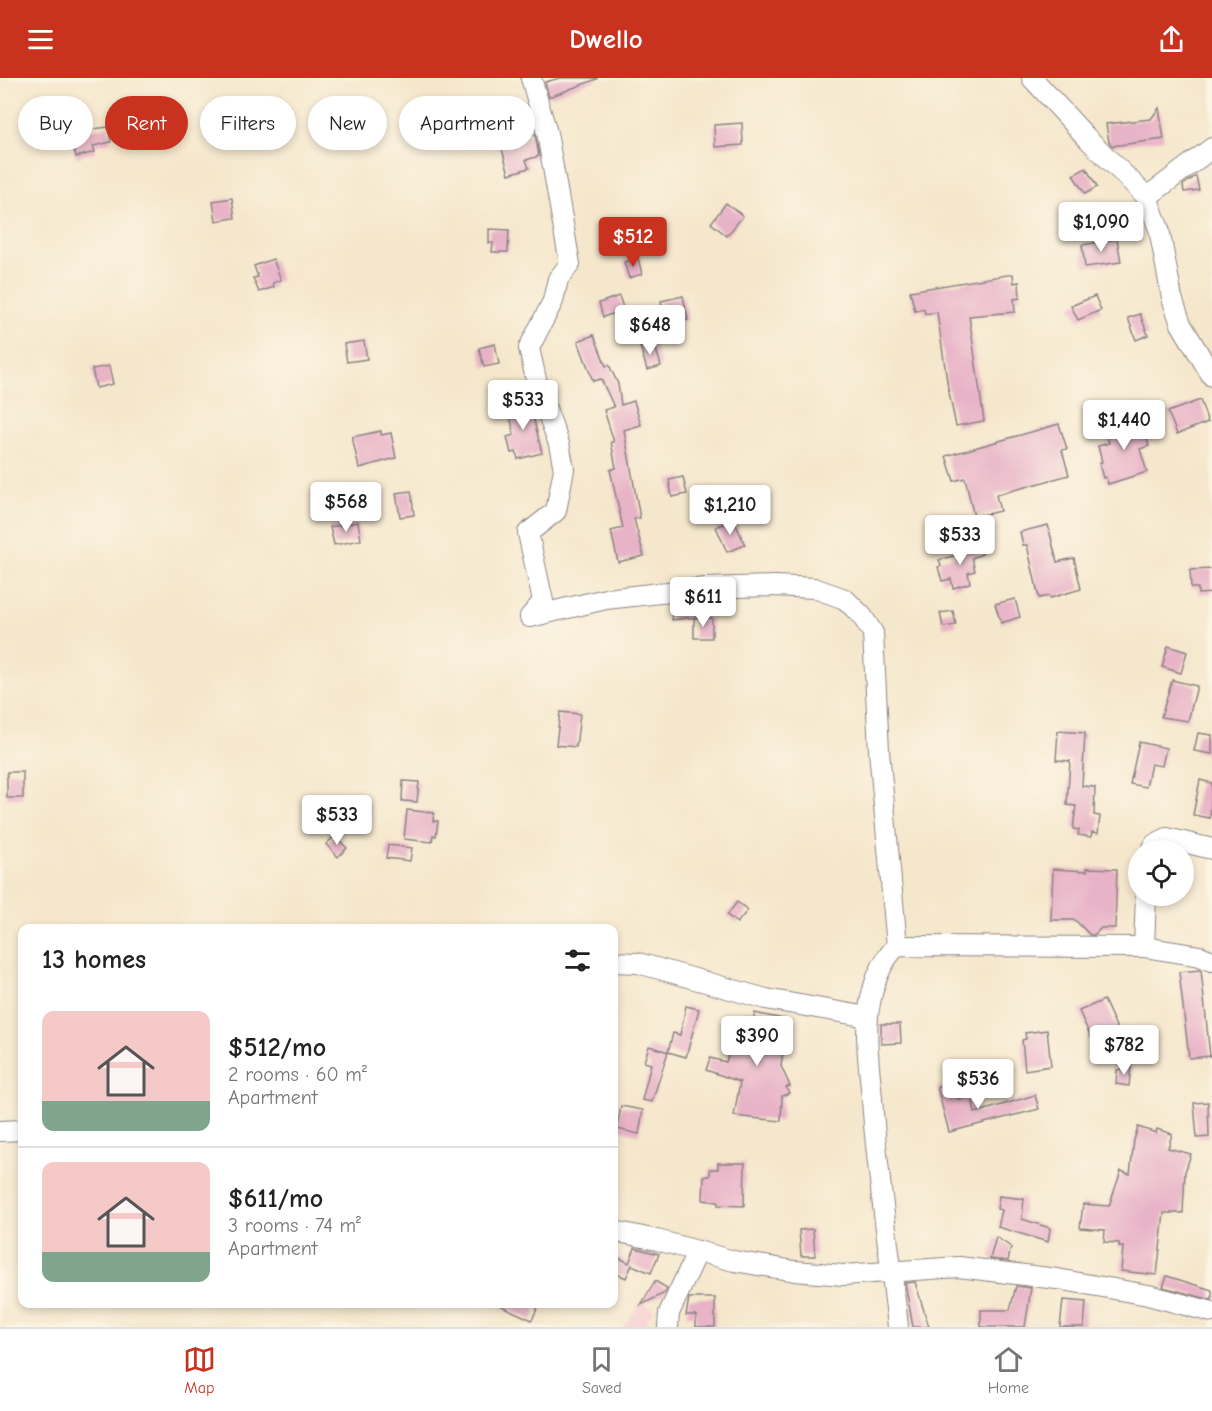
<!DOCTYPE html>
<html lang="en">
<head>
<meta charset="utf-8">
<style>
  :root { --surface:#fff; --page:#f6f6f6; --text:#222; --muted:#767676; --line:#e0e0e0; --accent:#c8321e }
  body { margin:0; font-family:"Comic Neue",sans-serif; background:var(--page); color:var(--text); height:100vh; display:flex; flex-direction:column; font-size:22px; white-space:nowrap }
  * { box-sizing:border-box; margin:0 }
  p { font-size:20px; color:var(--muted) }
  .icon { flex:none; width:33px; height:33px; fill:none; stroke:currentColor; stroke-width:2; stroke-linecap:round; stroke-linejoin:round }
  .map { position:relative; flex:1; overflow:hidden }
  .details { position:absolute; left:18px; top:846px; width:600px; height:384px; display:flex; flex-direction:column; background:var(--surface); border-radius:12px; box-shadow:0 3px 9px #0003 }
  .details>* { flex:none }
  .guide { position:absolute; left:18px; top:18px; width:600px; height:54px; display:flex; gap:12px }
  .buttons { position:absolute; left:1128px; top:762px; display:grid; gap:12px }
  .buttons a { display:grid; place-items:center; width:66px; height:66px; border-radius:50%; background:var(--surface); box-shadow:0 3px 9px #0003; font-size:30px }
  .price { position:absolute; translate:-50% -51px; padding:0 14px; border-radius:6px; background:#fff; color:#222; font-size:20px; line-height:39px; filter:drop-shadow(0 2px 3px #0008) }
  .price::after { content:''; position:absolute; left:50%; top:36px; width:18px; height:14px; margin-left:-9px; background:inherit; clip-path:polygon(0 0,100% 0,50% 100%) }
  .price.active { background:var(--accent); color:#fff }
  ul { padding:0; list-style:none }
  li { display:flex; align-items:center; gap:18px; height:150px; padding:0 24px }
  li+li { border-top:2px solid var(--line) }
  li span { display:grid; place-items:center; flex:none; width:168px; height:120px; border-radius:12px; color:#555 }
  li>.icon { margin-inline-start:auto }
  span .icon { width:72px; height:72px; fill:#fffc; stroke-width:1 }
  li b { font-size:26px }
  h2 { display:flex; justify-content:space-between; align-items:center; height:72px; padding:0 24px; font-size:26px }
  .tag { padding:0 21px; border-radius:27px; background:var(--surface); box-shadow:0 3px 9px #0003; font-size:21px; line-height:54px }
  .tag.active { background:var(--accent); color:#fff }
  header { display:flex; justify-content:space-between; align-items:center; height:78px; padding:0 24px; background:var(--accent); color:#fff; font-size:27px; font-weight:600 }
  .dock { display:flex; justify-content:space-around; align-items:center; height:84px; border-top:2px solid var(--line); background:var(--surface); font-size:16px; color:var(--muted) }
  .dock a { display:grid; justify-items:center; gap:3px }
  .dock .active { color:var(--accent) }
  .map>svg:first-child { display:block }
</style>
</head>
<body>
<header><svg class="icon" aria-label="menu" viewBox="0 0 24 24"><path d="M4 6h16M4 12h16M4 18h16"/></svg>Dwello<svg class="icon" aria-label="share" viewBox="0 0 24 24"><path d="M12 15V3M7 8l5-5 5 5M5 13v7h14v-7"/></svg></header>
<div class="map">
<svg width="1212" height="1249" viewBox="0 0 1212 1249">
  <rect width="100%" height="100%" fill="#fcf5e5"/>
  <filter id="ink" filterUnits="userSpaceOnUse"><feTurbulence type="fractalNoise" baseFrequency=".0167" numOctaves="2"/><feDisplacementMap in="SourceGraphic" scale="12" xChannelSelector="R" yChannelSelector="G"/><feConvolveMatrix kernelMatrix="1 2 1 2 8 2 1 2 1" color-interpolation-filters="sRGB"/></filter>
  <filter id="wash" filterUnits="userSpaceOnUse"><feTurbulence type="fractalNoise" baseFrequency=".008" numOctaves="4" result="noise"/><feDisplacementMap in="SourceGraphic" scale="24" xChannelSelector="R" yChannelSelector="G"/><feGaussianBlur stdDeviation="1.35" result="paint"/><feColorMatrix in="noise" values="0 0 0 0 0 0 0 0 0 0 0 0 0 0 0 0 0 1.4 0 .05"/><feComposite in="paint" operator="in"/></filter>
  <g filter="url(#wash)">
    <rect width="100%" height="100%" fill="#f5e7cc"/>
    <!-- built -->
    <path fill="#f7cfd0" d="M641,1223l13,9 -11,17h-19z"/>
    <g id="blocks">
      <!-- building -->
      <g fill="#e8b2c7">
        <path d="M560,0h37v1l-48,18 -4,-15z"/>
        <path d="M1159,30l5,31 -52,7 -3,-4 -3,-18 45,-5z"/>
        <path d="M478,44l7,20 -15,5 -7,-20z"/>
        <path d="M742,45l1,22 -28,2 -1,-22z"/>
        <path d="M108,49l3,15 -18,4 2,6 -19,5 -6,-25z"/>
        <path d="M526,49l2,9 7,-2 4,22 -13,4 3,8 -20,6 -11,-39z"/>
        <path d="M1086,90l11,19 -12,7 -12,-19z"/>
        <path d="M1196,98l3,14 -15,2 -1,-7z"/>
        <path d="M232,120l3,20 -19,3 -3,-20z"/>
        <path d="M726,125l17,13 -16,20 -16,-13z"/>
        <path d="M489,151l20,1 -1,22h-16l1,-9h-4z"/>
        <path d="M1117,161l4,23 -36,5 -3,-22z"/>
        <path d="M638,180l4,16 -13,4 -5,-16z"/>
        <path d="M273,181l8,21 -8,3 1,4 -15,5 -6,-14 5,-1 -4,-11z"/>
        <path d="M1013,196l1,9 5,-1 1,16 -6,1 1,13 -46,4 15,105 -28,5 -8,-38 -11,-76 -12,2 -1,-5 -9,2 -5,-20z"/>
        <path d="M619,218l5,14 -21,7 -4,-14z"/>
        <path d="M683,218l5,24 -22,5 -5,-24z"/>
        <path d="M1095,218l6,14 -23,10 -7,-14z"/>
        <path d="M1140,236l8,21 -12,5 -8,-22z"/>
        <path d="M594,257l12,31 3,-1 9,19 3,21 13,-4 7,24 -17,5 16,88 -6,1 10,37 -26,6 -7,-31 12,-3 -13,-58 6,-2 -5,-26h3l-10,-32 10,-3 -13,-28 -8,2 -15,-40z"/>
        <path d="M364,263l3,18 -20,3 -3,-18z"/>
        <path d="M654,264l7,24 -14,4 -7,-24z"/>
        <path d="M495,266l4,20 -15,3 -5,-19z"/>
        <path d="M109,288l4,18 -17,4 -4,-19z"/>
        <path d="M529,322l13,53 -24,6 -2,-7 -5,1 -4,-16 7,-2 -6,-30z"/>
        <path d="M1200,322l8,22 -31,12 -9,-22z"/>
        <path d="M1141,339l8,29 -9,3 7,23 -39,12 -2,-7 -3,1 -4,-15 3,-1 -4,-16 11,-3 -5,-15z"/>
        <path d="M1059,346l8,25 -5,1 7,25 -73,20 4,16 -26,6 -9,-39 -11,3 -8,-25z"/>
        <path d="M381,353v4l10,-2 5,25 -37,10 -7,-31z"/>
        <path d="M683,399l4,17 -15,3 -3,-17z"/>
        <path d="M411,413l3,24 -14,2 -4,-24z"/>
        <path d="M734,442l11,25 -18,7 -11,-25z"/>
        <path d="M358,444l3,18 -27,5 -4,-18z"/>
        <path d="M1048,447l9,37 17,-4 7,31 -31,9 -1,-2 -10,2 -12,-53h-4l-3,-13z"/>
        <path d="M978,464l4,12 -10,4 3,13 -7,2 2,10 -17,5 -2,-9 -9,2 -4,-14 3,-1 -2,-6 25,-7 -2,-6z"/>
        <path d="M1212,491v24l-14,1v-6h-7l-1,-18z"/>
        <path d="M1015,521l5,18 -19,6 -6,-19z"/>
        <path d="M696,523l2,16 -26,3 -2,-16z"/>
        <path d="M953,533l3,14 -13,2 -3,-14z"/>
        <rect x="694" y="540" width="18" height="20"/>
        <path d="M1168,568l19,6 -6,21 -19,-6z"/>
        <path d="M1172,602l25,6 -9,35 -27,-4z"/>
        <path d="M560,634l20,2 -4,33 -20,-2z"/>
        <path d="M1058,653l27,2 -3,53 13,1 -1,28 6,1 -2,17 -6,-1 -1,5 -13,-2 1,-5 -6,-1 3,-23 -9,-1 3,-44 -14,-1z"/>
        <path d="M1198,655l14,2v19l-18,-3z"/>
        <path d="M1139,664l27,6 -4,18 -11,-2 -5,23 -16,-3z"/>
        <rect x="7" y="694" width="16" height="26"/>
        <path d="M1200,702l12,3 -2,35 -17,-3z"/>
        <path d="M403,703l16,1 -2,20 -15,-1z"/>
        <path d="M407,732l27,3 -1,8h5l-2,15 -3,-1 -1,7 -28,-3z"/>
        <path d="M335,758l12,12 -9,9 -12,-13z"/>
        <path d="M388,767l24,3 -2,13 -24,-3z"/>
        <path d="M1087,790l30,1 -2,59h-14l-7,7h-4l-15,-15h-24l2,-51 34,2z"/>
        <path d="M737,824l11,8 -11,13 -10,-8z"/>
        <path d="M1201,892l9,86 -21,2 -10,-86z"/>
        <path d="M1104,922l15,33 -25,11 -15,-33z"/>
        <path d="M686,928l13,3 -13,48 -18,-5 -16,50 -10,-2 9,-36 -7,-2 5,-16 19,6 5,-19 7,2z"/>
        <path d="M755,935l33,7 -7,46 9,20 -4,1 3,6 -7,3 -1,25 -47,-5 6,-34 -34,-12 4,-12 16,4 14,-42 5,-3 8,3z"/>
        <path d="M881,946h19l1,19 -20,1z"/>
        <path d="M1047,952l4,36 -26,4 -3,-30 4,-1 -1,-6z"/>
        <path d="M1131,988l-2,20 -13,-2 1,-14z"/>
        <path d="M956,1008l2,13 14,-2 3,16 60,-18 4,14 -90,23 -12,-45z"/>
        <path d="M1208,1024l1,35 -12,1 -3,-35z"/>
        <path d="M621,1028l22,4 -4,24 -22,-5z"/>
        <path d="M1138,1049l18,6 1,-4 15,5 -4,14 23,6 -6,18 -2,41h-19l-7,62 -36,-4 2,-24h-4v-4l-15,-1 1,-12 -25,-2 3,-24 26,2 12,-35 9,3 4,-34z"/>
        <path d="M718,1085h27l-1,43 -26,-1v-3l-15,-2 1,-24h6v-7h8z"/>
        <path d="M999,1118l25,3 -2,20 28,9 -2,14 -50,-15 4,-17 -5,-1z"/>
        <path d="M813,1151l2,27h-14l-2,-26z"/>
        <path d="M996,1159l15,10 -3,14 -18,-2z"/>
        <path d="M635,1170l24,6 -8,19 -19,-8 -6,13 -12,-6v-17l15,8z"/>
        <path d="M1167,1198l45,14v10l-49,-13z"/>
        <path d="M655,1203l12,7 -2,5 -24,12z"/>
        <path d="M915,1204l14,45h-16l-8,-44z"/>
        <path d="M1016,1208l15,2 -6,39h-44v-17h29z"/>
        <path d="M689,1220h26v29h-19v-12h-10z"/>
        <path d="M1063,1222l23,2 -2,25h-24z"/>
        <path d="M497,1226h42l-7,16z"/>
      </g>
    </g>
  </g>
  <g filter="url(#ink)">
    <use href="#blocks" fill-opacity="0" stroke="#8c8484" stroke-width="1.5"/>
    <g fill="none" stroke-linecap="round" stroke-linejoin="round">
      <!-- minor casing -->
      <g stroke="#8c8484" stroke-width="22">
        <g id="minor">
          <path d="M1032,0l55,60 60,59 12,32 13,69 9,26 31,52"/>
          <path d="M1147,119l65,-49"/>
          <path d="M530,539l76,-18 99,-11 70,-2 39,2 31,11 17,17 11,17 6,118 18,195"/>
          <path d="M530,539l13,-16 -15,-68 28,-22 8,-42 -5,-25 -22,-60 -8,-36 24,-47 5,-22 12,-15 -23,-131 -16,-55"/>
          <path d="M1152,772l3,-6 12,-6 45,11"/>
          <path d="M1144,869l2,-51"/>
          <path d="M614,884l24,1 128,36 102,18"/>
          <path d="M0,1053l22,-1"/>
          <path d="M614,1153l43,9 77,21 61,10 48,4 116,-8 98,12 91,16 64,17"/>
          <path d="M668,1249l1,-14 29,-62"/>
          <path d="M898,1249c-8,-76 -21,-152 -26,-228 -2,-27 -7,-56 -4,-83 3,-25 10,-52 29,-70l247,1 56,9 12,5"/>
        </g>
      </g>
      <!-- minor -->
      <use href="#minor" stroke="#fff" stroke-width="20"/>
    </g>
  </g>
</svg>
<div class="buttons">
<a><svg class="icon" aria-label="locate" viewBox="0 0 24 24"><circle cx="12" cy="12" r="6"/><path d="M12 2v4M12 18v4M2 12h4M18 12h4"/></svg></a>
</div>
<b class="price" style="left:1101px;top:175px">$1,090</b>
<b class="price active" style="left:633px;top:190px">$512</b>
<b class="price" style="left:650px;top:278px">$648</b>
<b class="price" style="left:523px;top:353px">$533</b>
<b class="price" style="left:1124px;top:373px">$1,440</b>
<b class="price" style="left:346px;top:455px">$568</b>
<b class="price" style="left:730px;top:458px">$1,210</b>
<b class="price" style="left:960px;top:488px">$533</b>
<b class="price" style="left:703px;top:550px">$611</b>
<b class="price" style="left:337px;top:768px">$533</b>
<b class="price" style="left:757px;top:989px">$390</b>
<b class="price" style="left:1124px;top:998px">$782</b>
<b class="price" style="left:978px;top:1032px">$536</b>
<div class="guide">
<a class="tag">Buy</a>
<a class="tag active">Rent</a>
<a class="tag">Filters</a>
<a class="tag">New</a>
<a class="tag">Apartment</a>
</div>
<section class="details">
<h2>13 homes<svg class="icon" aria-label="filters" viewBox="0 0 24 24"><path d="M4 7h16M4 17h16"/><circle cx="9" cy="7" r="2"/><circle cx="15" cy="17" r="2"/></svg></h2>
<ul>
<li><span style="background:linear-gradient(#f6c9c9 75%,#7fa58c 0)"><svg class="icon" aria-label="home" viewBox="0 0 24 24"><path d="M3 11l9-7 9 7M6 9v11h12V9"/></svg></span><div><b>$512/mo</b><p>2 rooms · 60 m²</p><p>Apartment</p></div></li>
<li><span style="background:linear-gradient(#f6c9c9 75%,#7fa58c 0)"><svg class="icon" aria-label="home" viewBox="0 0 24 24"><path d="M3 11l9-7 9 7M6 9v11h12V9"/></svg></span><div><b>$611/mo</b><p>3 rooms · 74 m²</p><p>Apartment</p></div></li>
</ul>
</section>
</div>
<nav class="dock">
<a class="active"><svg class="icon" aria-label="map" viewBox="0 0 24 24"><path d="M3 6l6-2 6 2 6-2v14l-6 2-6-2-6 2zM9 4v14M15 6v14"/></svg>Map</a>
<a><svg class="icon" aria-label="saved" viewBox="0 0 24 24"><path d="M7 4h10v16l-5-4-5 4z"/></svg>Saved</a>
<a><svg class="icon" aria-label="home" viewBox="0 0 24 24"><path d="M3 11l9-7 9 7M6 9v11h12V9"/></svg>Home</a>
</nav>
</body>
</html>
